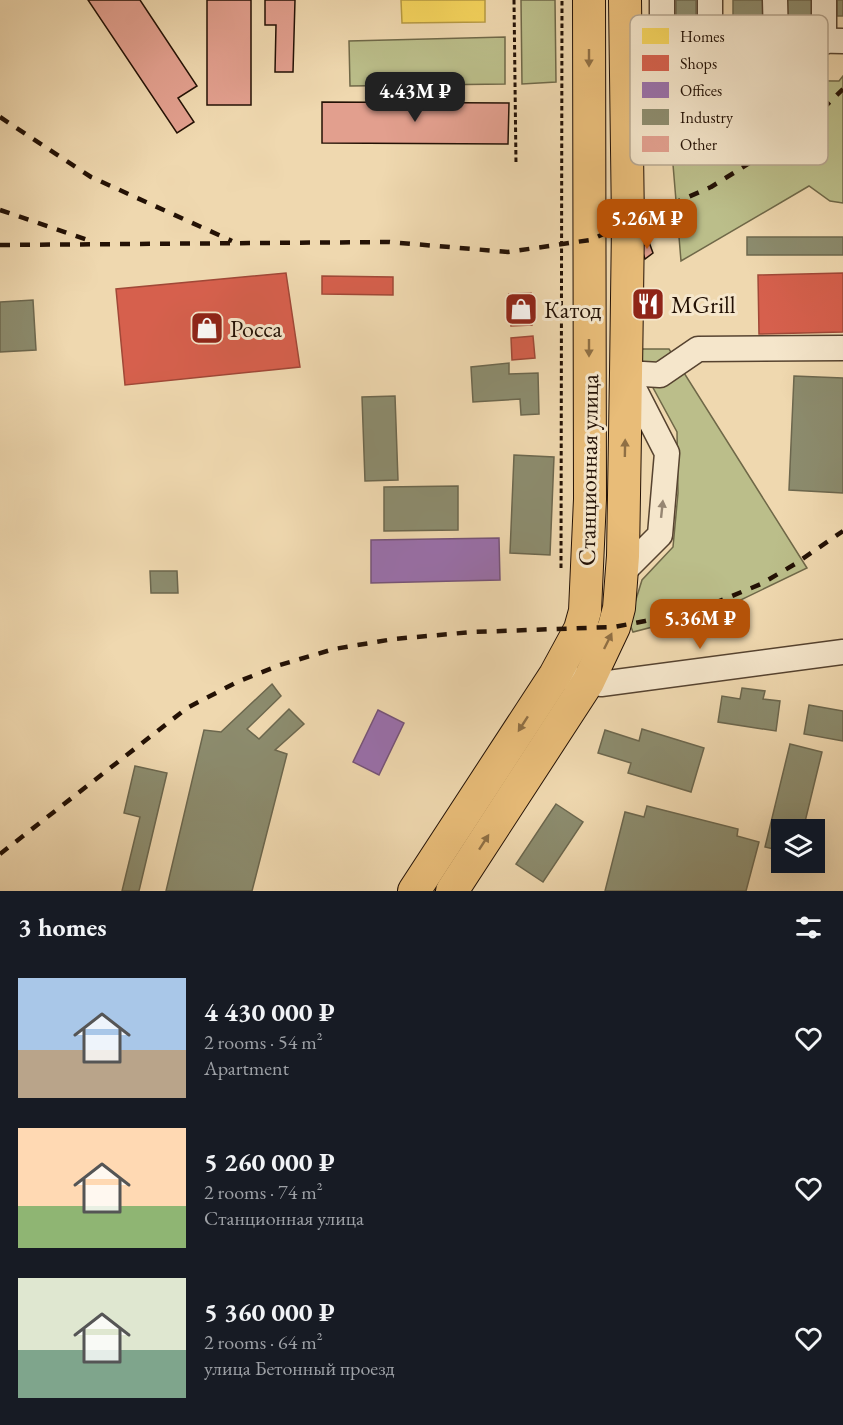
<!DOCTYPE html>
<html lang="en">
<head>
<meta charset="utf-8">
<style>
  :root { --surface:#171b24; --page:#242831; --text:#f1f3f6; --muted:#9ea1a6; --accent:#b45309 }
  body { margin:0; font-family:"EB Garamond",serif; background:var(--page); color:var(--text); height:100vh; display:flex; flex-direction:column; font-size:22px; white-space:nowrap }
  * { box-sizing:border-box; margin:0 }
  p { font-size:20px; color:var(--muted) }
  .icon { flex:none; width:33px; height:33px; fill:none; stroke:currentColor; stroke-width:2; stroke-linecap:round; stroke-linejoin:round }
  .map { position:relative; height:891px; overflow:hidden }
  .panel { display:flex; flex-direction:column; background:var(--surface); flex:1 }
  .panel>* { flex:none }
  .buttons { position:absolute; left:771px; top:819px; display:grid; gap:12px }
  .buttons a { display:grid; place-items:center; width:54px; height:54px; border-radius:0px; background:var(--surface); box-shadow:0 6px 24px #0002; font-size:30px }
  .price { position:absolute; translate:-50% -51px; padding:0 14px; border-radius:12px; background:var(--accent); color:#fff; font-size:20px; line-height:39px; filter:drop-shadow(0 2px 3px #0008) }
  .price::after { content:''; position:absolute; left:50%; top:36px; width:18px; height:14px; margin-left:-9px; background:inherit; clip-path:polygon(0 0,100% 0,50% 100%) }
  .price.selected { background:#222; color:#fff }
  ul { padding:0; list-style:none }
  li { display:flex; align-items:center; gap:18px; height:150px; padding:0 18px }
  li span { display:grid; place-items:center; flex:none; width:168px; height:120px; border-radius:0px; color:#555 }
  li>.icon { margin-inline-start:auto }
  span .icon { width:72px; height:72px; fill:#fffc; stroke-width:1 }
  li b { font-size:26px }
  h2 { display:flex; justify-content:space-between; align-items:center; height:72px; padding:0 18px; font-size:26px }
  .map>svg:first-child { display:block }
</style>
</head>
<body>
<div class="map">
<svg width="843" height="891" viewBox="0 0 843 891">
  <rect width="100%" height="100%" fill="#efd8af"/>
  <filter id="stains"><feTurbulence type="fractalNoise" baseFrequency=".00333" numOctaves="4"/><feColorMatrix values="0 0 0 0 .2 0 0 0 0 .09 0 0 0 0 .02 0 0 0 .5 -.17"/></filter>
  <radialGradient id="worn" r=".72"><stop offset=".6" stop-color="#630" stop-opacity="0"/><stop offset="1" stop-color="#630" stop-opacity=".3"/></radialGradient>
  <!-- green -->
  <g fill="#bbbe8a" stroke="#6f6848" stroke-width="1.5">
    <path d="M521,0h34l1,82 -34,2z"/>
    <path d="M505,37v47l-155,2 -1,-45z"/>
    <path d="M843,76v127l-13,-2 -21,-15 -128,75 -15,-181 173,1z"/>
    <path d="M632,349h37l138,219 -85,41 -89,23 -4,-10 13,-42 31,-33 5,-54 -1,-61z"/>
  </g>
  <!-- homes -->
  <path fill="#f6d55c" stroke="#b79a42" stroke-width="1.5" d="M401,0h84v22l-83,1z"/>
  <!-- shops -->
  <g fill="#d6604d" stroke="#a04837" stroke-width="1.5">
    <path d="M286,273l14,94 -175,18 -9,-96z"/>
    <path d="M843,273v59l-84,2 -1,-59z"/>
    <path d="M322,276l71,1v18l-71,-1z"/>
    <path d="M531,293l1,32 -21,1 -2,-32z"/>
    <path d="M641,293l14,1 -1,21h-13z"/>
    <path d="M533,336l2,22 -23,2 -1,-22z"/>
  </g>
  <!-- offices -->
  <g fill="#9970ab" stroke="#765479" stroke-width="1.5">
    <path d="M499,538l1,42 -129,3v-43z"/>
    <path d="M378,710l26,13 -25,52 -26,-13z"/>
  </g>
  <!-- industry -->
  <g fill="#8c8c6e" stroke="#6c674e" stroke-width="1.5">
    <rect x="676" y="0" width="20" height="22"/>
    <rect x="733" y="0" width="33" height="18"/>
    <rect x="786" y="0" width="26" height="22"/>
    <rect x="837" y="0" width="6" height="16"/>
    <rect x="747" y="237" width="96" height="18"/>
    <path d="M33,300l3,50 -36,2v-50z"/>
    <path d="M509,363v11l29,-1 1,41 -18,1 -1,-16 -47,3 -2,-35z"/>
    <path d="M794,376l49,2v115l-54,-3z"/>
    <path d="M395,396l3,84 -33,1 -3,-84z"/>
    <path d="M514,455l40,2 -4,98 -40,-2z"/>
    <path d="M458,486v44l-74,1v-44z"/>
    <path d="M150,571h27l1,22h-27z"/>
    <path d="M272,684l9,12 -34,33 12,10 30,-30 15,15 -29,26 12,4 -35,137h-86l38,-161 17,2z"/>
    <path d="M742,688l23,3 -2,8 17,2 -4,30 -58,-9 4,-26 18,3z"/>
    <path d="M809,705l34,6v30l-39,-7z"/>
    <path d="M642,729l62,19 -13,44 -63,-19 3,-10 -33,-10 7,-23 34,11z"/>
    <path d="M790,744l32,8 -19,78h-21v21l-17,-4z"/>
    <path d="M135,766l32,7 -28,118h-17l18,-74 -16,-4z"/>
    <path d="M556,804l27,18 -40,60 -27,-18z"/>
    <path d="M647,806l91,23 -1,7 22,6 -13,49h-141l20,-79 19,5z"/>
  </g>
  <!-- building -->
  <g fill="#e29f8e" stroke="#231105" stroke-width="1.5">
    <path d="M88,0h52l57,86 -19,12 16,24 -17,11z"/>
    <rect x="207" y="0" width="44" height="105"/>
    <path d="M265,0h30l-2,72h-18l1,-47h-11z"/>
    <path d="M322,102l187,1 -1,41 -186,-1z"/>
    <path d="M649,242l4,11 -8,6 -4,-12z"/>
  </g>
  <g fill="none" stroke-linecap="round" stroke-linejoin="round">
    <!-- minor casing -->
    <g stroke="#564330" stroke-width="27">
      <g id="minor">
        <path d="M775,0l1,41"/>
        <path d="M824,0v42"/>
        <path d="M710,38v-38"/>
        <path d="M626,42h36l48,-4 133,3"/>
        <path d="M662,42v-42"/>
        <path d="M626,373l34,2 38,-26 145,-1"/>
        <path d="M622,573l38,-38 7,-82 -41,-80"/>
        <path d="M572,679l29,5 242,-32"/>
      </g>
    </g>
    <!-- major casing -->
    <g stroke="#231105" stroke-width="34">
      <g id="major">
        <path d="M414,891l141,-216 25,-46 5,-18 5,-112 -1,-499"/>
        <path d="M452,891l136,-209 26,-55 5,-19 4,-52 3,-183 2,-149 -3,-224"/>
      </g>
    </g>
    <!-- path -->
    <g stroke="#231105" stroke-width="3" stroke-dasharray="4.5 3" stroke-linecap="butt">
      <path d="M514,0l2,164"/>
      <path d="M561,568l1,-568"/>
    </g>
    <!-- minor -->
    <use href="#minor" stroke="#f5e6cb" stroke-width="24"/>
    <!-- major -->
    <use href="#major" stroke="#e8bc78" stroke-width="32"/>
    <!-- rail -->
    <g stroke="#231105" stroke-width="4.5" stroke-dasharray="10 10" stroke-linecap="butt">
      <path d="M0,117l91,60 141,64"/>
      <path d="M0,210l88,30"/>
      <path d="M0,245l389,-3 119,10 82,-12 121,-53 87,-54 45,-44"/>
      <path d="M0,854l187,-146 50,-26 43,-17 54,-16 60,-10 78,-7 142,-5 31,-6 65,-16 51,-21 34,-20 48,-33"/>
    </g>
  </g>
  <!-- one-way arrows -->
  <defs><path id="oneway-solid" d="M-6-.8H1V-3.2L6.5 0L1 3.2V.8H-6Z" transform="scale(1.5)"/></defs>
  <g fill="#8f6f44">
    <use href="#oneway-solid" transform="translate(589 58) rotate(90)"/>
    <use href="#oneway-solid" transform="translate(589 348) rotate(90)"/>
    <use href="#oneway-solid" transform="translate(625 448) rotate(-89)"/>
    <use href="#oneway-solid" transform="translate(608 641) rotate(-64)"/>
    <use href="#oneway-solid" transform="translate(523 724) rotate(123)"/>
    <use href="#oneway-solid" transform="translate(484 842) rotate(-57)"/>
  </g>
  <use fill="#968672" href="#oneway-solid" transform="translate(662 509) rotate(-84)"/>
  <!-- icons -->
  <defs>
    <g id="restaurant-square" transform="scale(1.725)"><rect x="-9" y="-9" width="18" height="18" rx="4" fill="#8f2418" stroke="#f5e6cb"/><path d="M-5-6h1v4h1v-4h1v4h1v-4h1v5L-1.5 .5V6h-2V.5L-5-1ZM5-6V6H3V1.5H1.5Q1.5-4 5-6Z" fill="#fff"/></g>
    <g id="shop-square" transform="scale(1.725)"><rect x="-9" y="-9" width="18" height="18" rx="4" fill="#8f2418" stroke="#f5e6cb"/><path d="M-5-2.5h2.3a2.7 3.5 0 0 1 5.4 0H5L5.5 6h-11ZM-1.5-2.5h3a1.5 2.3 0 0 0-3 0Z" fill="#fff"/></g>
  </defs>
  <g fill-rule="evenodd">
    <use href="#restaurant-square" x="648" y="304"/>
    <use href="#shop-square" x="521" y="309"/>
    <use href="#shop-square" x="207" y="328"/>
  </g>
  <g text-anchor="middle" dominant-baseline="central" stroke-width="6" stroke-linejoin="round" paint-order="stroke">
    <!-- poi labels -->
    <g font-size="24" fill="#231105" stroke="#f5e6cb" text-anchor="start">
      <text x="671" y="304">MGrill</text>
      <text x="544" y="309">Катод</text>
      <text x="230" y="328">Росса</text>
    </g>
    <!-- street labels -->
    <g font-size="24" fill="#231105" stroke="#f5e6cb">
      <text transform="translate(588 470) rotate(-89)">Станционная улица</text>
    </g>
  </g>
  <!-- legend -->
  <rect x="630" y="15" width="198" height="150" rx="9" fill="#f5e6cb" stroke="#b6a690" stroke-width="1.5"/>
  <rect x="642" y="28" width="27" height="16" fill="#f6d55c"/>
  <rect x="642" y="55" width="27" height="16" fill="#d6604d"/>
  <rect x="642" y="82" width="27" height="16" fill="#9970ab"/>
  <rect x="642" y="109" width="27" height="16" fill="#8c8c6e"/>
  <rect x="642" y="136" width="27" height="16" fill="#e29f8e"/>
  <g font-size="16" fill="#231105">
    <text x="680" y="42">Homes</text>
    <text x="680" y="69">Shops</text>
    <text x="680" y="96">Offices</text>
    <text x="680" y="123">Industry</text>
    <text x="680" y="150">Other</text>
  </g>
  <rect width="100%" height="100%" filter="url(#stains)"/>
  <rect width="100%" height="100%" fill="url(#worn)"/>
</svg>
<div class="buttons">
<a><svg class="icon" aria-label="layers" viewBox="0 0 24 24"><path d="M12 4l9 5-9 5-9-5zM3 14l9 5 9-5"/></svg></a>
</div>
<b class="price selected" style="left:415px;top:123px">4.43M ₽</b>
<b class="price" style="left:647px;top:250px">5.26M ₽</b>
<b class="price" style="left:700px;top:650px">5.36M ₽</b>
</div>
<section class="panel">
<h2>3 homes<svg class="icon" aria-label="filters" viewBox="0 0 24 24"><path d="M4 7h16M4 17h16"/><circle cx="9" cy="7" r="2"/><circle cx="15" cy="17" r="2"/></svg></h2>
<ul>
<li><span style="background:linear-gradient(#a9c7e8 60%,#b9a48a 0)"><svg class="icon" aria-label="home" viewBox="0 0 24 24"><path d="M3 11l9-7 9 7M6 9v11h12V9"/></svg></span><div><b>4 430 000 ₽</b><p>2 rooms · 54 m²</p><p>Apartment</p></div><svg class="icon" aria-label="heart" viewBox="0 0 24 24"><path d="M12 20l-8-8c-3-5 5-10 8-4 3-6 11-1 8 4z"/></svg></li>
<li><span style="background:linear-gradient(#ffd9b3 65%,#8fb573 0)"><svg class="icon" aria-label="home" viewBox="0 0 24 24"><path d="M3 11l9-7 9 7M6 9v11h12V9"/></svg></span><div><b>5 260 000 ₽</b><p>2 rooms · 74 m²</p><p>Станционная улица</p></div><svg class="icon" aria-label="heart" viewBox="0 0 24 24"><path d="M12 20l-8-8c-3-5 5-10 8-4 3-6 11-1 8 4z"/></svg></li>
<li><span style="background:linear-gradient(#dfe7d0 60%,#7fa58c 0)"><svg class="icon" aria-label="home" viewBox="0 0 24 24"><path d="M3 11l9-7 9 7M6 9v11h12V9"/></svg></span><div><b>5 360 000 ₽</b><p>2 rooms · 64 m²</p><p>улица Бетонный проезд</p></div><svg class="icon" aria-label="heart" viewBox="0 0 24 24"><path d="M12 20l-8-8c-3-5 5-10 8-4 3-6 11-1 8 4z"/></svg></li>
</ul>
</section>
</body>
</html>
